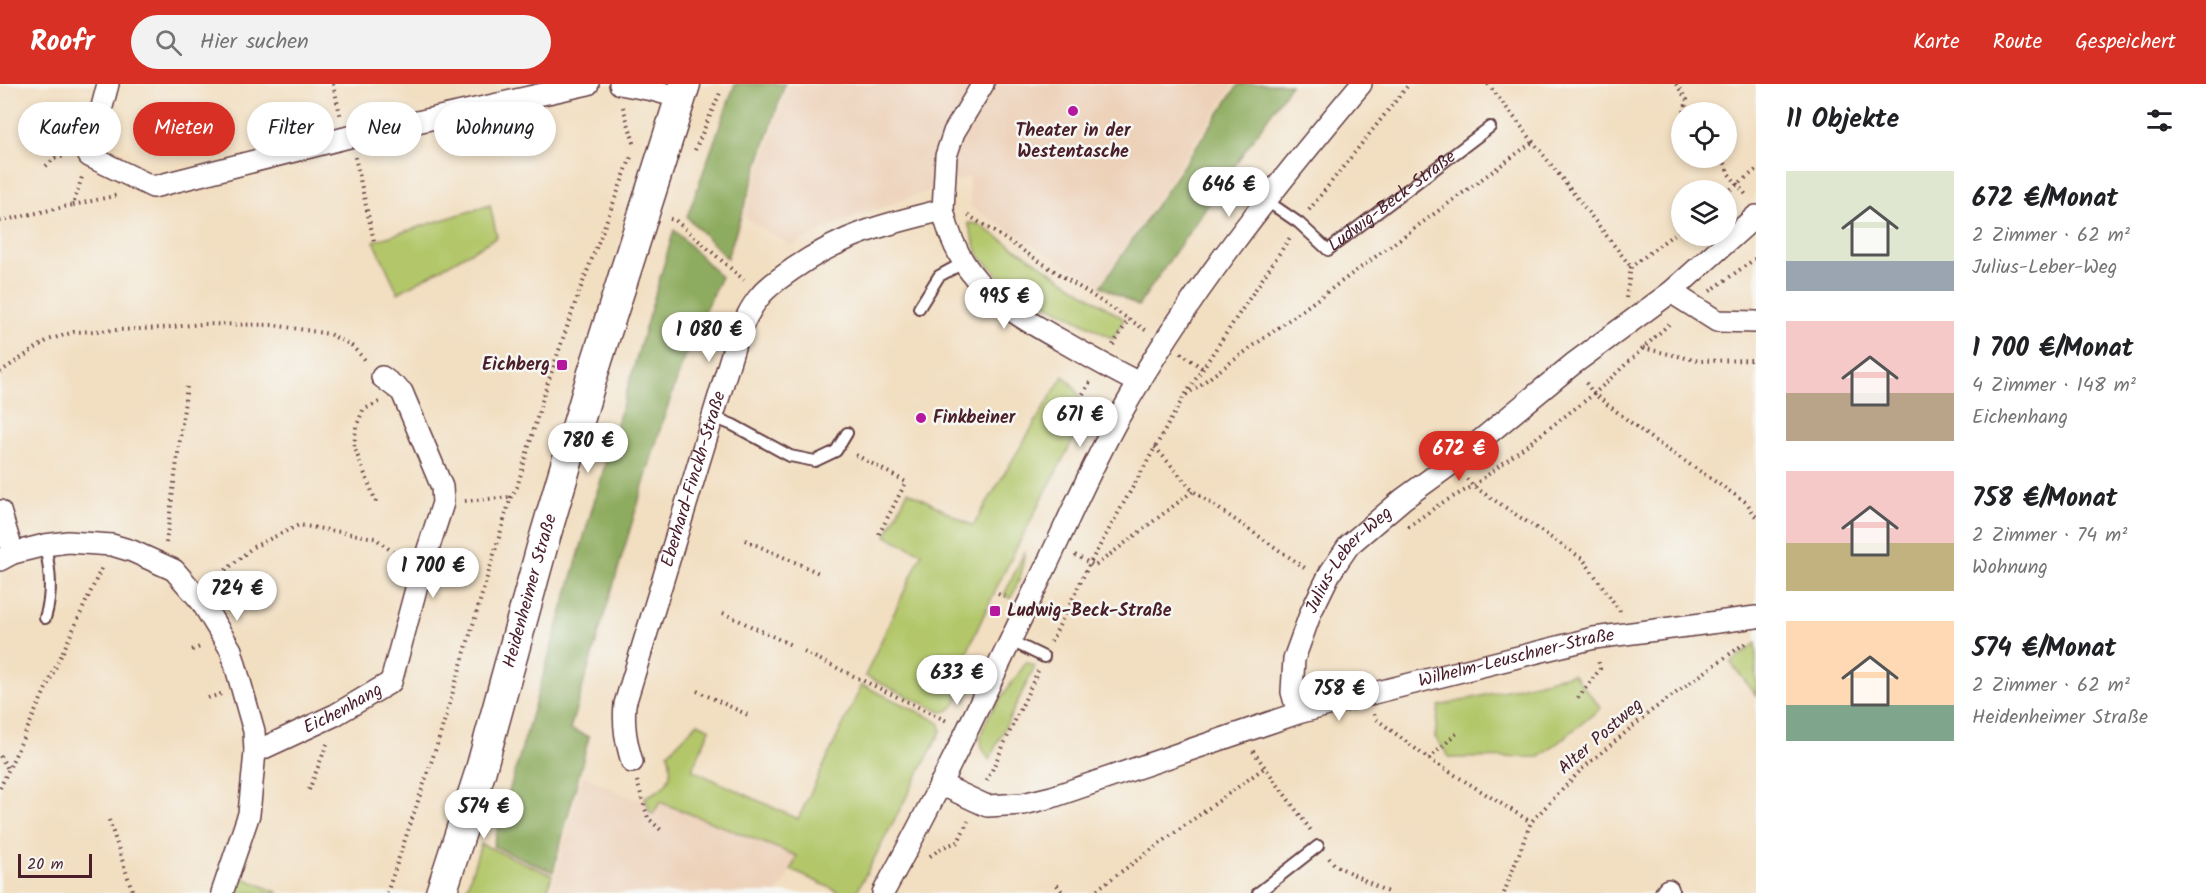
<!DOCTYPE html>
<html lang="de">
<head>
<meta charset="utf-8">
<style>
  :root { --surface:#fff; --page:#f2f2f2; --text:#202124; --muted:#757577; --accent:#d93025 }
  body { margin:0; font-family:Kalam,sans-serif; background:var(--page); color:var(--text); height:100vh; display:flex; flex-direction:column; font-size:22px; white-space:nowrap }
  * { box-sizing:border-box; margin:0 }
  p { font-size:20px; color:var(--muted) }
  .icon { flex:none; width:33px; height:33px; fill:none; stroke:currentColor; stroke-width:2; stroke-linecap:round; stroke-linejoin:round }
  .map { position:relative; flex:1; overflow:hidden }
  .panel { display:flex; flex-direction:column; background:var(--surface); width:450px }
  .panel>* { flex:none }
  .banner { position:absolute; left:18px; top:18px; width:570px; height:54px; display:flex; gap:12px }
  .controls { position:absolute; left:1671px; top:18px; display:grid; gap:12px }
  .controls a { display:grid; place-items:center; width:66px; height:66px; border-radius:50%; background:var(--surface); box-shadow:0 3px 9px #0003; font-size:30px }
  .scale { position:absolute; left:18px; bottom:15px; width:74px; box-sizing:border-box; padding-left:6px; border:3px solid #4a1f2b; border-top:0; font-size:16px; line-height:21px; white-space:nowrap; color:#4a1f2b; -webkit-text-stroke:4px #f6f6f2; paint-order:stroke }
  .price { position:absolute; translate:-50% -51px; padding:0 14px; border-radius:21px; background:#fff; color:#222; font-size:20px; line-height:39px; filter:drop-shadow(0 2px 3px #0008) }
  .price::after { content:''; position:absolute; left:50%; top:36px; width:18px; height:14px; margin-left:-9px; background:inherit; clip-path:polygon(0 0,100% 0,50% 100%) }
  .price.on { background:var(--accent); color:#fff }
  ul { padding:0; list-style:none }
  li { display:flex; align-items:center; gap:18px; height:150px; padding:0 30px }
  li span { display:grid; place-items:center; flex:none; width:168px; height:120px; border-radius:0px; color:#555 }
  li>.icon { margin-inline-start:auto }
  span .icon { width:72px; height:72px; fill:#fffc; stroke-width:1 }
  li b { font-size:26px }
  h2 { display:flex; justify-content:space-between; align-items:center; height:72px; padding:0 30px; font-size:26px }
  .chip { padding:0 21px; border-radius:27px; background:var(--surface); box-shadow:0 3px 9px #0003; font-size:21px; line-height:54px }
  .chip.on { background:var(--accent); color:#fff }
  header { display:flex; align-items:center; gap:36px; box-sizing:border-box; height:84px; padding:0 30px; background:var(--accent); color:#fff }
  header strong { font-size:28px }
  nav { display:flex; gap:33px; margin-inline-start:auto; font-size:21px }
  .search { width:420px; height:54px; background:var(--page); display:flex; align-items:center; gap:15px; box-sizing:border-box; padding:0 21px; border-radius:33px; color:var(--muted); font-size:22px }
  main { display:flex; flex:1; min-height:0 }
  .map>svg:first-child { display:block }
</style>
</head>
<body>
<header>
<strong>Roofr</strong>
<div class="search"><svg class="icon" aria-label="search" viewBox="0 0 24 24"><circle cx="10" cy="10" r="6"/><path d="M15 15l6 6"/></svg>Hier suchen</div>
<nav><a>Karte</a><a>Route</a><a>Gespeichert</a></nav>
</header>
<main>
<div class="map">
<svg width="1756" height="809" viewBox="0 0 1756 809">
  <rect width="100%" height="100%" fill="#f6f6f2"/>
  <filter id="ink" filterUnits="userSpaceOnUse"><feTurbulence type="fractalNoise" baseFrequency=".0167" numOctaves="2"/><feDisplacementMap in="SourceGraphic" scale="12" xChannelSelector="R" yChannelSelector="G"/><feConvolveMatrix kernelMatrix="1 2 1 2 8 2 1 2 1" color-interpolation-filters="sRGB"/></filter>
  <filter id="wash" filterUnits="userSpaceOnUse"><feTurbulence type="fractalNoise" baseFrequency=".008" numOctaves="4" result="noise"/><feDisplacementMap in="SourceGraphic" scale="24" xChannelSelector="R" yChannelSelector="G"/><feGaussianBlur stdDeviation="1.35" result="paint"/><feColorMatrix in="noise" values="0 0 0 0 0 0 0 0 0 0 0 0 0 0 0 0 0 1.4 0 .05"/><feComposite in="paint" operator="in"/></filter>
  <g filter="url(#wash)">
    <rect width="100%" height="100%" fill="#f2dec0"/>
    <!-- built -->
    <g fill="#edd1b9">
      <path d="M790,0h444l-135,201 -128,-78 -3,-30 -125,44 -52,25 -47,-29z"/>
      <path d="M583,691l48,23 29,3 138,56 -20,36h-227z"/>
    </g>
    <!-- green -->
    <g fill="#b3c76b" stroke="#7e734b" stroke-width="1.5">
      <path d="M490,121l7,32 -99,56 -24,-52z"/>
      <path d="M968,139l10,1 146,95 -11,20 -107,-57 -27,-26z"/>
      <path d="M1063,292c26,20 20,41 8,68 -34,65 -70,130 -99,197 -4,9 -7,17 -9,26 -3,16 -1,45 -22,45l-76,-36 57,-123 -36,-17 22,-45 65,35z"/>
      <path d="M1025,467l-4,24 -10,24 -7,-4z"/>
      <path d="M1756,559v52l-25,-32z"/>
      <path d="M975,573l9,4 -19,41z"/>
      <path d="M1026,578l9,4 -46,94c-4,-7 -9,-14 -8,-22 0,-21 34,-56 45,-76z"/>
      <path d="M1573,590l28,34 -61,49 -90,1 -15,-21 4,-31z"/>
      <path d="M862,601l69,33 9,6 1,7 -85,162h-14l-51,-23 6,-14 -137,-54 -7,12 -3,-2 -5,-15c23,-9 30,-20 23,-44l30,-30 12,6 -18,41 106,49z"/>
      <path d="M481,760l71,31 -5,18h-82z"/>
      <path d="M241,793l38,16h-43z"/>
    </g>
    <!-- forest -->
    <g fill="#8eac5f" stroke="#6c6645" stroke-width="1.5">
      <path d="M735,0h50l-58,174 -40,-41z"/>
      <path d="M1239,0h52l-153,222 -37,-20z"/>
      <path d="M674,146l47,47 -30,62 -29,84 -92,306 19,8 -36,135 -60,-26z"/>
    </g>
  </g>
  <g filter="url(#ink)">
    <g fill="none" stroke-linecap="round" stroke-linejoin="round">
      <!-- lane casing -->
      <g stroke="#633c41" stroke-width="14">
        <g id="lane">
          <path id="s1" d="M1267,117l32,22 29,27 162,-123"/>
          <path d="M919,224l20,-32 24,-13"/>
          <path d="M713,333l20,8 57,31 25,5 21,-10 11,-18"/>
          <path d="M45,534c8,-25 5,-48 0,-73"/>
          <path d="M1011,557l33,16"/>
          <path d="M1258,809l60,-47"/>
        </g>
      </g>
      <!-- street casing -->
      <g stroke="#633c41" stroke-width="24">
        <g id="street">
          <path d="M108,0l-19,72 64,31 192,-49 243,-54"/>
          <path d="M620,0l32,6 29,8"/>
          <path d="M943,126c16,72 59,97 119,131 26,15 51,29 77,42"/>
          <path d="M1671,208l46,29 39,1"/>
          <path d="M0,427l13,42"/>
          <path d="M0,476l13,-7 32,-8 23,-3 44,3 20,6 42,19 27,31 30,49 23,81 1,21 -6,62 -27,79"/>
          <path id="s2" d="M1298,629l-6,-21 2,-33 17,-47 19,-39 19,-28 54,-46 51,-37 119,-98 98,-72 85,-76"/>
          <path id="s3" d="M255,668l80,-37 56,-33 29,-108 23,-71 -1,-16 -40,-95 -20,-15"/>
          <path id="s4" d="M632,678c-6,-21 -9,-36 -7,-58l110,-360c7,-17 13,-34 26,-49 8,-10 21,-18 32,-26 51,-35 92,-45 150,-59l3,-54 8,-24 29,-48"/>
          <path id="s5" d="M940,700l47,22 36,-2 29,-7 246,-84 68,-18 228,-57 162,-21"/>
          <path d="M883,809c56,-101 105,-206 155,-310 27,-55 51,-112 81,-166 67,-120 154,-228 242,-333"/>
          <path d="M1666,809l2,-3"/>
        </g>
      </g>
      <!-- secondary casing -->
      <g stroke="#633c41" stroke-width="33">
        <g id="secondary">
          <path id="s6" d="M441,809l39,-120 62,-226 51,-174 92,-289"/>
        </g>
      </g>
      <!-- path -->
      <g stroke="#633c41" stroke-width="4" stroke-dasharray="1.5 4.5" stroke-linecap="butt">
        <path d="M333,0l8,34"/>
        <path d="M1488,0l143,183"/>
        <path d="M1676,0l11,16 -3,12"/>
        <path d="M623,23l12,39"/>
        <path d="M695,66l25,-57"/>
        <path d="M355,73l19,84"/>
        <path d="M1722,74l4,7 2,8 19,23"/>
        <path d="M46,82l9,-8 12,-2"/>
        <path d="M1726,109l30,-23"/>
        <path d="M73,121l46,-10"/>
        <path d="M1309,126l100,-126"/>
        <path d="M968,131l179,116"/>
        <path d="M670,135l5,1 69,60"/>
        <path d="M0,137l73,-16 9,-28"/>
        <path d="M1710,207l46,-33"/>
        <path d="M1626,214l5,-31 51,-39"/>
        <path d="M1113,261l16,-26"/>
        <path d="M1643,264l56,13 57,-1"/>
        <path d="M1181,269l21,15"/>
        <path d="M0,288l48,-32 26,-8 87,-4 41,-4 72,1 55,9 22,11 16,17"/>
        <path d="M1586,299l8,11 58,45 95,64 9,14"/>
        <path d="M1083,310l7,-12"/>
        <path d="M1186,311l348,-254"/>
        <path d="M1155,363l38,44 115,79"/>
        <path d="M856,371l50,27 -29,56"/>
        <path d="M1467,395l6,7 110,73 39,55"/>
        <path d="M465,417l46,-4"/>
        <path d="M376,418l-22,-55 2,-19 7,-18 16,-8"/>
        <path d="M1408,443l32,-23 33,-18 121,-92 75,-70"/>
        <path d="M745,456l74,33"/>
        <path d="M166,459l21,-157"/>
        <path d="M1075,471l20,11 98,-75"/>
        <path d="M212,498l41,-35 46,-22 76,13 28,22"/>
        <path d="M998,510l10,4"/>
        <path d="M723,529l68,32"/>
        <path d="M1051,558l39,-79 93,-165 108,-162"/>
        <path d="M192,566l11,-4"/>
        <path d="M804,568l143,69"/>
        <path d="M697,607l51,24"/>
        <path d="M208,614l13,-4"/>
        <path d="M1578,614l22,-29 -2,-10"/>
        <path d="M1374,630l1,4 54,41 102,63"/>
        <path d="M1253,667l59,81"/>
        <path d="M0,672l8,13"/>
        <path d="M1429,675l30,-28"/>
        <path d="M637,697l11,37 15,14"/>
        <path d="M987,697l51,-110"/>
        <path d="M0,704l102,-221"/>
        <path d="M309,706l18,-46"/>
        <path d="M109,736l24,73"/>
        <path d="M930,772l13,-9 15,-5 10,-21"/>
        <path d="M1329,774l6,7 54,28"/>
        <path d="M1057,801l6,8"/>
        <path d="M387,809l52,-154 72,-242 6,-10 28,-96 33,-96 53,-138"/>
        <path d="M1092,809l172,-125"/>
        <path d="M1504,809l27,-71 51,-53 69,-58 97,-70"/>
      </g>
      <!-- lane -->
      <use href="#lane" stroke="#fff" stroke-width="10"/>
      <!-- street -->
      <use href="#street" stroke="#fff" stroke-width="21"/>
      <!-- secondary -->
      <use href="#secondary" stroke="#fff" stroke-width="30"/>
    </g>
  </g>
  <!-- markers -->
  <g fill="#b5179e" stroke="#f6f6f2" stroke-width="2">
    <circle cx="1073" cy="27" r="6"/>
    <rect x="556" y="275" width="12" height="12" rx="3"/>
    <circle cx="921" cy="334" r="6"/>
    <rect x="989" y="521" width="12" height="12" rx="3"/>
  </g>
  <g text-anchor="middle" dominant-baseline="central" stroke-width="5" stroke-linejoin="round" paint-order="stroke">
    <!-- poi labels -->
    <g font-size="18" font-weight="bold" fill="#4a1f2b" stroke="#f6f6f2" text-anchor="start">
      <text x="1073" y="47" text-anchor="middle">Theater in der<tspan x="1073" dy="21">Westentasche</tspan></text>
      <text x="550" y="281" text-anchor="end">Eichberg</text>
      <text x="933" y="334">Finkbeiner</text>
      <text x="1007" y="527">Ludwig-Beck-Straße</text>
    </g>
    <!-- street labels -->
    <g font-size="18" fill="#4a1f2b" stroke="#f6f6f2">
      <text stroke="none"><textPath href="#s1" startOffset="159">Ludwig-Beck-Straße</textPath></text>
      <text stroke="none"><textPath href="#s4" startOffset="294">Eberhard-Finckh-Straße</textPath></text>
      <text stroke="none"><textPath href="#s2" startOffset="170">Julius-Leber-Weg</textPath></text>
      <text stroke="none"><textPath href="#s6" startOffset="315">Heidenheimer Straße</textPath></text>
      <text stroke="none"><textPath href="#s5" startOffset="603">Wilhelm-Leuschner-Straße</textPath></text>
      <text stroke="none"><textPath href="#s3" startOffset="98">Eichenhang</textPath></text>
      <text transform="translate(1601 653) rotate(-41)">Alter Postweg</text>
    </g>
  </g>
</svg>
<div class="controls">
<a><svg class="icon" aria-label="locate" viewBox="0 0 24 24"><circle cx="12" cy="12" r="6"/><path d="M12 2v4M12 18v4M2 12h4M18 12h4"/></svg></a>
<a><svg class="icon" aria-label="layers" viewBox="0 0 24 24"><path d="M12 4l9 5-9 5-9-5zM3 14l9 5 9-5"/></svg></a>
</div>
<div class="scale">20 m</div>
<b class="price" style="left:1229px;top:134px">646 €</b>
<b class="price" style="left:1004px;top:246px">995 €</b>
<b class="price" style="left:709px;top:279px">1 080 €</b>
<b class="price" style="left:1080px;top:364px">671 €</b>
<b class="price" style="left:588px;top:390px">780 €</b>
<b class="price on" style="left:1459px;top:398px">672 €</b>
<b class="price" style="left:433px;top:515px">1 700 €</b>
<b class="price" style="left:237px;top:538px">724 €</b>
<b class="price" style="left:957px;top:622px">633 €</b>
<b class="price" style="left:1339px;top:638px">758 €</b>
<b class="price" style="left:484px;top:756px">574 €</b>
<div class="banner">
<a class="chip">Kaufen</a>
<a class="chip on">Mieten</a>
<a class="chip">Filter</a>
<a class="chip">Neu</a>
<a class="chip">Wohnung</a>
</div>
</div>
<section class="panel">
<h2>11 Objekte<svg class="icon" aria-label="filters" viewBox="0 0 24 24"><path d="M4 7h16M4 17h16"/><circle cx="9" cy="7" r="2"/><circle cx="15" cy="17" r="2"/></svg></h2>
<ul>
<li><span style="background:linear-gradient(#dfe7d0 75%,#9aa5b1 0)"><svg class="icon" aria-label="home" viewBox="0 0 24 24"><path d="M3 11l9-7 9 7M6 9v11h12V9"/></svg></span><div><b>672 €/Monat</b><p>2 Zimmer · 62 m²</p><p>Julius-Leber-Weg</p></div></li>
<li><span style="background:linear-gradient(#f6c9c9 60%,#b9a48a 0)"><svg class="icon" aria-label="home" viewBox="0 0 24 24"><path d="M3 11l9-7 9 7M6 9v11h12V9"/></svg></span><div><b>1 700 €/Monat</b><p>4 Zimmer · 148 m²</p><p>Eichenhang</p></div></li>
<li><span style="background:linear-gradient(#f6c9c9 60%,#c2b280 0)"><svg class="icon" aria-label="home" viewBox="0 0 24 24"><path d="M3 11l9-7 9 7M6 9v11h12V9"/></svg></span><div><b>758 €/Monat</b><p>2 Zimmer · 74 m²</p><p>Wohnung</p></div></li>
<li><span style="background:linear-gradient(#ffd9b3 70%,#7fa58c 0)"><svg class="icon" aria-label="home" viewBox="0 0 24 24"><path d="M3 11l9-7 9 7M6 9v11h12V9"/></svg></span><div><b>574 €/Monat</b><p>2 Zimmer · 62 m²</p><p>Heidenheimer Straße</p></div></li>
</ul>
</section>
</main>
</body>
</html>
